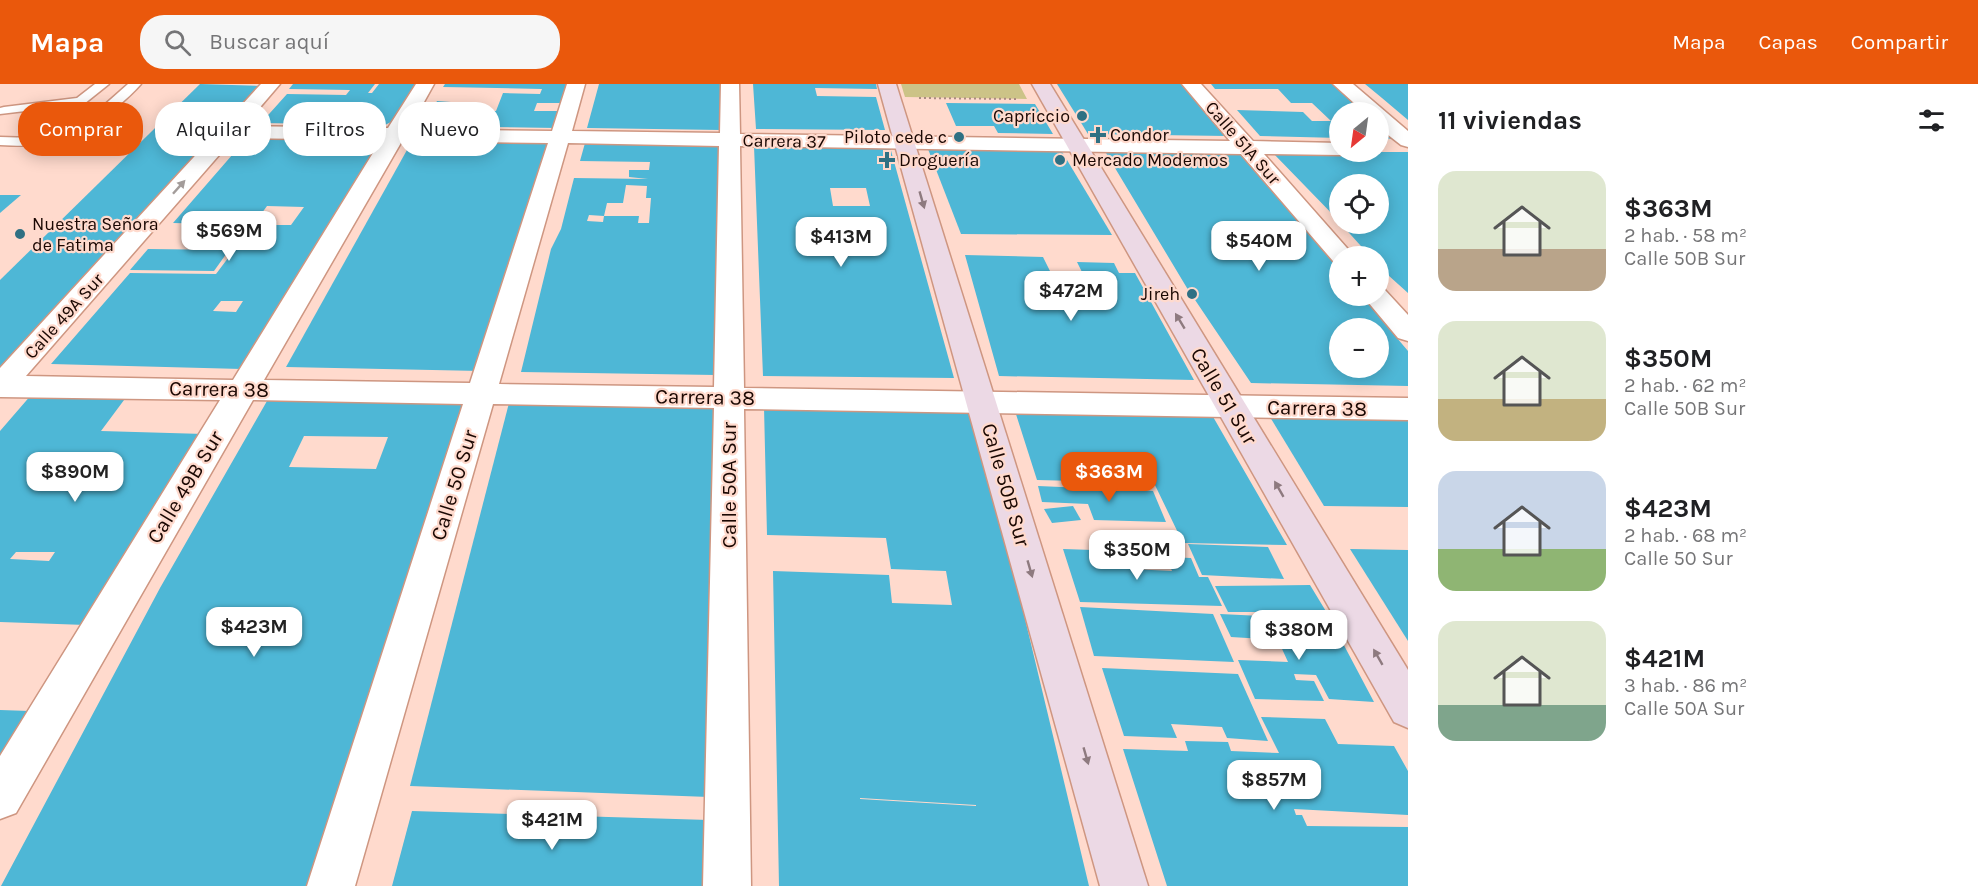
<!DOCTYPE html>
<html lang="es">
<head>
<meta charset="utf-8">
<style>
  :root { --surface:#fff; --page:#f6f6f6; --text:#202124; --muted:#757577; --accent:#ea580c }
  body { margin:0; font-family:Karla,sans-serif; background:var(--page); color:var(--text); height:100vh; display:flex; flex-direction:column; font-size:22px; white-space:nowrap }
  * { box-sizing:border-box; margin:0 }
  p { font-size:20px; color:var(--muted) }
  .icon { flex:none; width:33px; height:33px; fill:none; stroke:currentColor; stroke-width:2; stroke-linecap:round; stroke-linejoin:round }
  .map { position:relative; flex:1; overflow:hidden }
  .details { display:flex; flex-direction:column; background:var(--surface); width:570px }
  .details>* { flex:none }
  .hud { position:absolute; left:18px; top:18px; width:570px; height:54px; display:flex; gap:12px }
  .needle { width:39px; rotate:209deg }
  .buttons { position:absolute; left:1329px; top:18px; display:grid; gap:12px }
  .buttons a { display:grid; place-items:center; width:60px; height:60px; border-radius:50%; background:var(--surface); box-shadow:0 3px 15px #0003; font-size:30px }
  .price { position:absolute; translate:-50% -51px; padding:0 14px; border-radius:12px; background:#fff; color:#222; font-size:20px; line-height:39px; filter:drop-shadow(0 2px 3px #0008) }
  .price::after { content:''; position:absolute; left:50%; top:36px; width:18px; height:14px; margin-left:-9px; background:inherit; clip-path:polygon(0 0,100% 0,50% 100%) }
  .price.current { background:var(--accent); color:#fff }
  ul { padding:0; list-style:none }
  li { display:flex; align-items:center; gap:18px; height:150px; padding:0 30px }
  li span { display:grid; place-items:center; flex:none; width:168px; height:120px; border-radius:18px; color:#555 }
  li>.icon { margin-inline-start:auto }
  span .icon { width:72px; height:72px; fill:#fffc; stroke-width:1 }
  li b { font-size:26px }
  h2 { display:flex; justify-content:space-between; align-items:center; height:72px; padding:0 30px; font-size:26px }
  .chip { padding:0 21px; border-radius:24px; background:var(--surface); box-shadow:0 3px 15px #0003; font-size:21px; line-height:54px }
  .chip.current { background:var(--accent); color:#fff }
  header { display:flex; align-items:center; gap:36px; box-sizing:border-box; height:84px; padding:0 30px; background:var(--accent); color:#fff }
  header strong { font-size:28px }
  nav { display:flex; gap:33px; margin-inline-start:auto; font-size:21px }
  .search { width:420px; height:54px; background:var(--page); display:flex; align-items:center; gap:15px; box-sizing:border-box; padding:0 21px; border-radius:24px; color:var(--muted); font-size:22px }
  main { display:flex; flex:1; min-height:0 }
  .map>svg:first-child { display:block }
</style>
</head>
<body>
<header>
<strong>Mapa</strong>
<div class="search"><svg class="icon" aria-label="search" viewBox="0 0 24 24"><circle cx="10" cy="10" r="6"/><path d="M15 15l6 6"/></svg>Buscar aquí</div>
<nav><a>Mapa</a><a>Capas</a><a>Compartir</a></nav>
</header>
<main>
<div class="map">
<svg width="1408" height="802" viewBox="0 0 1408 802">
  <rect width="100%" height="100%" fill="#ffdacd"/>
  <!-- green -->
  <path fill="#ccc387" d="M901,0h118l8,15 -122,-2z"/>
  <!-- building -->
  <g fill="#4eb7d6" fill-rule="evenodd">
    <path d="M200,0l62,2 -262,290v-96z"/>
    <path d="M293,0h82l-7,9h4l7,-9h37l-25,38 -6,3 -124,-2 26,-29 59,1 4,-5 -61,-1z"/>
    <path d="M445,0h124l-6,19h-26l-3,8h28l-5,17 -133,-2 13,-25 14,1 -5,8 50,1 7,-18 37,1 2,-5 -99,-2z"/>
    <path d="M599,0h123l-1,46 -134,-2z"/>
    <path d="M753,0h123l1,5 -62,-1 2,8 59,1 9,33 -129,-1z"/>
    <path d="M1057,0h125l45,52 -139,-2z"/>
    <path d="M1211,0h123l32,28h-26v26l-80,-2 -23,-26 66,2 9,9h19l-19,-18h-21l-13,-14h-63z"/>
    <path d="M1365,0h43v36l-26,-22z"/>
    <path d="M946,19l89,1 18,30 -55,-1 -4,-7h-38z"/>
    <path d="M1378,39l19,16 -19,-1z"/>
    <path d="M246,55l129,1 6,3 -139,226 -191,-5 79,-91 86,1 37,-49h38l13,-18 -37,-1 -14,19 -80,-2zM221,217h22l-7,11 -23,-1z"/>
    <path d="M412,57l140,3 -71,227 -195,-4z"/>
    <path d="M585,59l136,1 -5,231 -195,-3 30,-123 10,-20 13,-51 74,1 -19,-2v-7h20l1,-8 -70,-1zM626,101l21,1 -1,12h5l-2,25h-11l1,-7h-35l-1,6 -16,-1 2,-6 15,1 3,-13h16z"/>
    <path d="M754,62l136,1 64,231 -191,-2zM830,104h36l4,18h-37z"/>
    <path d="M1103,64l138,4 99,116v28h27l13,22 28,33v35l-157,-3 -64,-95zM1340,244h38v40h-38z"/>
    <path d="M928,65l133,1 51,85 -151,-1z"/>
    <path d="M1272,68h136v141l-30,-27v-10h-8l-29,-32h37v-40h-38v38z"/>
    <path d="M0,111h21l-21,18z"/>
    <path d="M148,165l81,1 -15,21 -84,-1z"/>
    <path d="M965,171l78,2 7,14 32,1 -5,-10 37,1 5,10h16l59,107 -195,-4z"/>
    <path d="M32,310l95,2 -26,35 103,3 -118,191 -86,-3v-191zM16,468h39l-6,9 -39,-2z"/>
    <path d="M271,310l198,5 -158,487h-310l159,-298zM304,352l84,1 -12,32 -87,-2z"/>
    <path d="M509,319l205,2 -5,392 -299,-11z"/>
    <path d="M764,323l206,4 44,162 75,313h-310l-6,-315 116,4 3,28 60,2 -6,-34 -55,-2 -5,-31 -119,-3zM860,714l116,7v1l-116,-7z"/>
    <path d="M1014,324l198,7 75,130 -104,-2 -29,-60 -117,-3z"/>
    <path d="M1270,333l138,2v88l-84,-1z"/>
    <path d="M1038,402l115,5 13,31 -72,-2 -6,-16 -46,-2z"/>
    <path d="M1073,422l8,14 -29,3 -8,-14z"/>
    <path d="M1124,456l35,2 9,25 -36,-3z"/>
    <path d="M1188,460l80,3 16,32 -82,-4z"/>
    <path d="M1063,465l61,2 7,18 41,2 -6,-14 25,1 8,19h9l14,29 -142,-4z"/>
    <path d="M1350,465l58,1v91z"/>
    <path d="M1310,501l17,28 -26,1 4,7 -19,1 -5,-10h-53l-13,-26z"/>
    <path d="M1080,523l133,7 21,48 -140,-6z"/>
    <path d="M1220,530l60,3 5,12 28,2 -8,-15 24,1 45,85 -45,-3 -13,-24 -22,-1 2,6 18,1 10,20 -69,-2 -17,-39 50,2 -10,-22 -47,-3z"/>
    <path d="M1102,584l136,6 30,67 -41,-3 -5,-11 -51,-3 6,14 -53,-2z"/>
    <path d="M0,626l30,1 -30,50z"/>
    <path d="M1261,633l64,2 13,25 56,2 14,25v44l-114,-6 2,6h6l5,11 101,1v59h-241l-44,-137 65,2 -3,-10 43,1 3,9 48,2z"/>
    <path d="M412,727l297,9 -2,66h-315z"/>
  </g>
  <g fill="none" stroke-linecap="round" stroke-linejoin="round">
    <!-- service casing -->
    <g stroke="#ce9681" stroke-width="3">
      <g id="service">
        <path d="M95,0h14l-25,20 -84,10v-6l4,-1 73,-9z"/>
        <path d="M128,0h13c-7,8 -16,16 -24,23 -39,36 -65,41 -117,38v-8c67,3 80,-10 128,-53z"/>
      </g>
    </g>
    <!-- minor casing -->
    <g stroke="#ce9681" stroke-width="3">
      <g id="minor">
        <path d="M261,0h19l-36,42 144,2 28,-44h18l-25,45 143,2 15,-47h18l-13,47 148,2 1,-49h18l1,50 490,7 -48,-57h19l52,57 87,2v9h9l-9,3 -76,-1 90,102h-14v7l-7,-2 -92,-107 -501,-8 4,242 664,10v22l-664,-11 7,477h-48l11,-478 -221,-4 -138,482h-48l156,-482 -210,-4 -237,413 -16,6v-63l220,-356 -220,-3v-29zM234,54l147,2 -148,240 -207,-4zM402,57l146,2 -78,240 -206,-3zM568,59l151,3 -5,241 -215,-3z"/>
        <path d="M1333,0h20l55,47v16l-7,-2 -23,-18v-15h-14z"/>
        <path d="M1378,205l7,1 23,25v26l-10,-3 -35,-42h15z"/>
      </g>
    </g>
    <!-- secondary casing -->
    <g stroke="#ce9681" stroke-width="3">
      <g id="secondary">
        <path d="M878,0h18l252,802h-48z"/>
        <path d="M1032,0h18l358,586v58l-14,-6z"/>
      </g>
    </g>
    <!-- path -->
    <path stroke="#a98b81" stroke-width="2" stroke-dasharray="2 3" stroke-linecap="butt" d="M919,14l100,1"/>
    <!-- service -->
    <use href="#service" fill="#fff" fill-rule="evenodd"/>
    <!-- minor -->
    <use href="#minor" fill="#fff" fill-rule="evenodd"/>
    <!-- secondary -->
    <use href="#secondary" fill="#ecd9e5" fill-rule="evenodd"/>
  </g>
  <!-- one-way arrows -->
  <defs><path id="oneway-solid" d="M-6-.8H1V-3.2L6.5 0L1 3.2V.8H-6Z" transform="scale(1.5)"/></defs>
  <use fill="#a39c9a" href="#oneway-solid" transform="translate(179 103) rotate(-48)"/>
  <g fill="#8e7a7f">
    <use href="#oneway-solid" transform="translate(922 116) rotate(74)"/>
    <use href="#oneway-solid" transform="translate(1180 237) rotate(-121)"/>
    <use href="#oneway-solid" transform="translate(1279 405) rotate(-120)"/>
    <use href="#oneway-solid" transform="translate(1030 485) rotate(74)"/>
    <use href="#oneway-solid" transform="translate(1378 573) rotate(-120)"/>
    <use href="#oneway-solid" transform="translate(1086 672) rotate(74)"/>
  </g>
  <!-- markers -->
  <g fill="#2f7083" stroke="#ffdacd" stroke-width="2">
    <circle cx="1082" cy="32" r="6"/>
    <path d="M1095 42h6v6h6v6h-6v6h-6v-6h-6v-6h6z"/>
    <circle cx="959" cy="53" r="6"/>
    <path d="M884 67h6v6h6v6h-6v6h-6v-6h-6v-6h6z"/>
    <circle cx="1060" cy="76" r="6"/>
    <circle cx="20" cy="150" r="6"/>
    <circle cx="1192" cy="210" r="6"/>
  </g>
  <g text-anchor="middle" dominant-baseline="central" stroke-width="4.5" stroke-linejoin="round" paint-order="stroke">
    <!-- far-poi labels -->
    <g font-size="18" fill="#1a0702" stroke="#ffdacd" text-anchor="start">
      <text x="1070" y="32" text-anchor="end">Capriccio</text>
      <text x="1110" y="51">Condor</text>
      <text x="947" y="53" text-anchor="end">Piloto cede c</text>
      <text x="899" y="76">Droguería</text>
      <text x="1072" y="76">Mercado Modemos</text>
      <text x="32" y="140">Nuestra Señora<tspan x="32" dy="21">de Fatima</tspan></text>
      <text x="1180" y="210" text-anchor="end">Jireh</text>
    </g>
    <!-- far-street labels -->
    <g font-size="18" fill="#1a0702" stroke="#ffdacd">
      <text transform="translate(784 57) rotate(1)">Carrera 37</text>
      <text transform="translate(1243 59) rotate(49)">Calle 51A Sur</text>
      <text transform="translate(64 232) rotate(-48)">Calle 49A Sur</text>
    </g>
    <!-- street labels -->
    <g font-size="21" fill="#1a0702" stroke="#ffdacd">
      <text transform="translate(219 305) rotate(1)">Carrera 38</text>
      <text transform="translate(1224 312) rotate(59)">Calle 51 Sur</text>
      <text transform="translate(705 313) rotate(1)">Carrera 38</text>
      <text transform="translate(1317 324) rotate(1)">Carrera 38</text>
      <text transform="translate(454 401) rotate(-73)">Calle 50 Sur</text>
      <text transform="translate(729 401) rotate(-90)">Calle 50A Sur</text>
      <text transform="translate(1006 401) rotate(74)">Calle 50B Sur</text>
      <text transform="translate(185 403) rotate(-59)">Calle 49B Sur</text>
    </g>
  </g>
</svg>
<div class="buttons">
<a><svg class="needle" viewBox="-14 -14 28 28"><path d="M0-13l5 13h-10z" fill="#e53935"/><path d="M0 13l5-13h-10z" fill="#757577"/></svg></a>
<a><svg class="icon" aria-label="locate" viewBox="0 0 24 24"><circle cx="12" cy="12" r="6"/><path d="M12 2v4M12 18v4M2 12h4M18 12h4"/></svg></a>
<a>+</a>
<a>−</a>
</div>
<b class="price" style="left:229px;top:178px">$569M</b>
<b class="price" style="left:841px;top:184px">$413M</b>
<b class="price" style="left:1259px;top:188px">$540M</b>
<b class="price" style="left:1071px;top:238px">$472M</b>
<b class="price" style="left:75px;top:419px">$890M</b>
<b class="price current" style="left:1109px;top:419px">$363M</b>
<b class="price" style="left:1137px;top:497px">$350M</b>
<b class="price" style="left:254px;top:574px">$423M</b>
<b class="price" style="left:1299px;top:577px">$380M</b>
<b class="price" style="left:1274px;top:727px">$857M</b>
<b class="price" style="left:552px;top:767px">$421M</b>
<div class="hud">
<a class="chip current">Comprar</a>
<a class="chip">Alquilar</a>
<a class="chip">Filtros</a>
<a class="chip">Nuevo</a>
</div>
</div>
<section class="details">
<h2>11 viviendas<svg class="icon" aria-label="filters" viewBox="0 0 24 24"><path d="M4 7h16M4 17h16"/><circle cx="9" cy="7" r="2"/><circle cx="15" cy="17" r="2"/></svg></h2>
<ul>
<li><span style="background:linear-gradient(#dfe7d0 65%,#b9a48a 0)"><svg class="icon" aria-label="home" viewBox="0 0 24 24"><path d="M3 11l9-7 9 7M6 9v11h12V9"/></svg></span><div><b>$363M</b><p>2 hab. · 58 m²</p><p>Calle 50B Sur</p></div></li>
<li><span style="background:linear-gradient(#dfe7d0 65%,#c2b280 0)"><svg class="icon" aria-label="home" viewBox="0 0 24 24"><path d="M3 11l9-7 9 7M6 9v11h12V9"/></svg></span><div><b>$350M</b><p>2 hab. · 62 m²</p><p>Calle 50B Sur</p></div></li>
<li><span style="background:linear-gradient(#c9d6e8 65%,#8fb573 0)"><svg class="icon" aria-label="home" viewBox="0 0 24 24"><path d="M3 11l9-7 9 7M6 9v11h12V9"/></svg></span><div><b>$423M</b><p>2 hab. · 68 m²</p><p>Calle 50 Sur</p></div></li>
<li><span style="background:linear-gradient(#dfe7d0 70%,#7fa58c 0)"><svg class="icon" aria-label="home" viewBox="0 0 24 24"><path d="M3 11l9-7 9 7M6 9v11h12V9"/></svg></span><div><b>$421M</b><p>3 hab. · 86 m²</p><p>Calle 50A Sur</p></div></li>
</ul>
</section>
</main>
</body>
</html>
